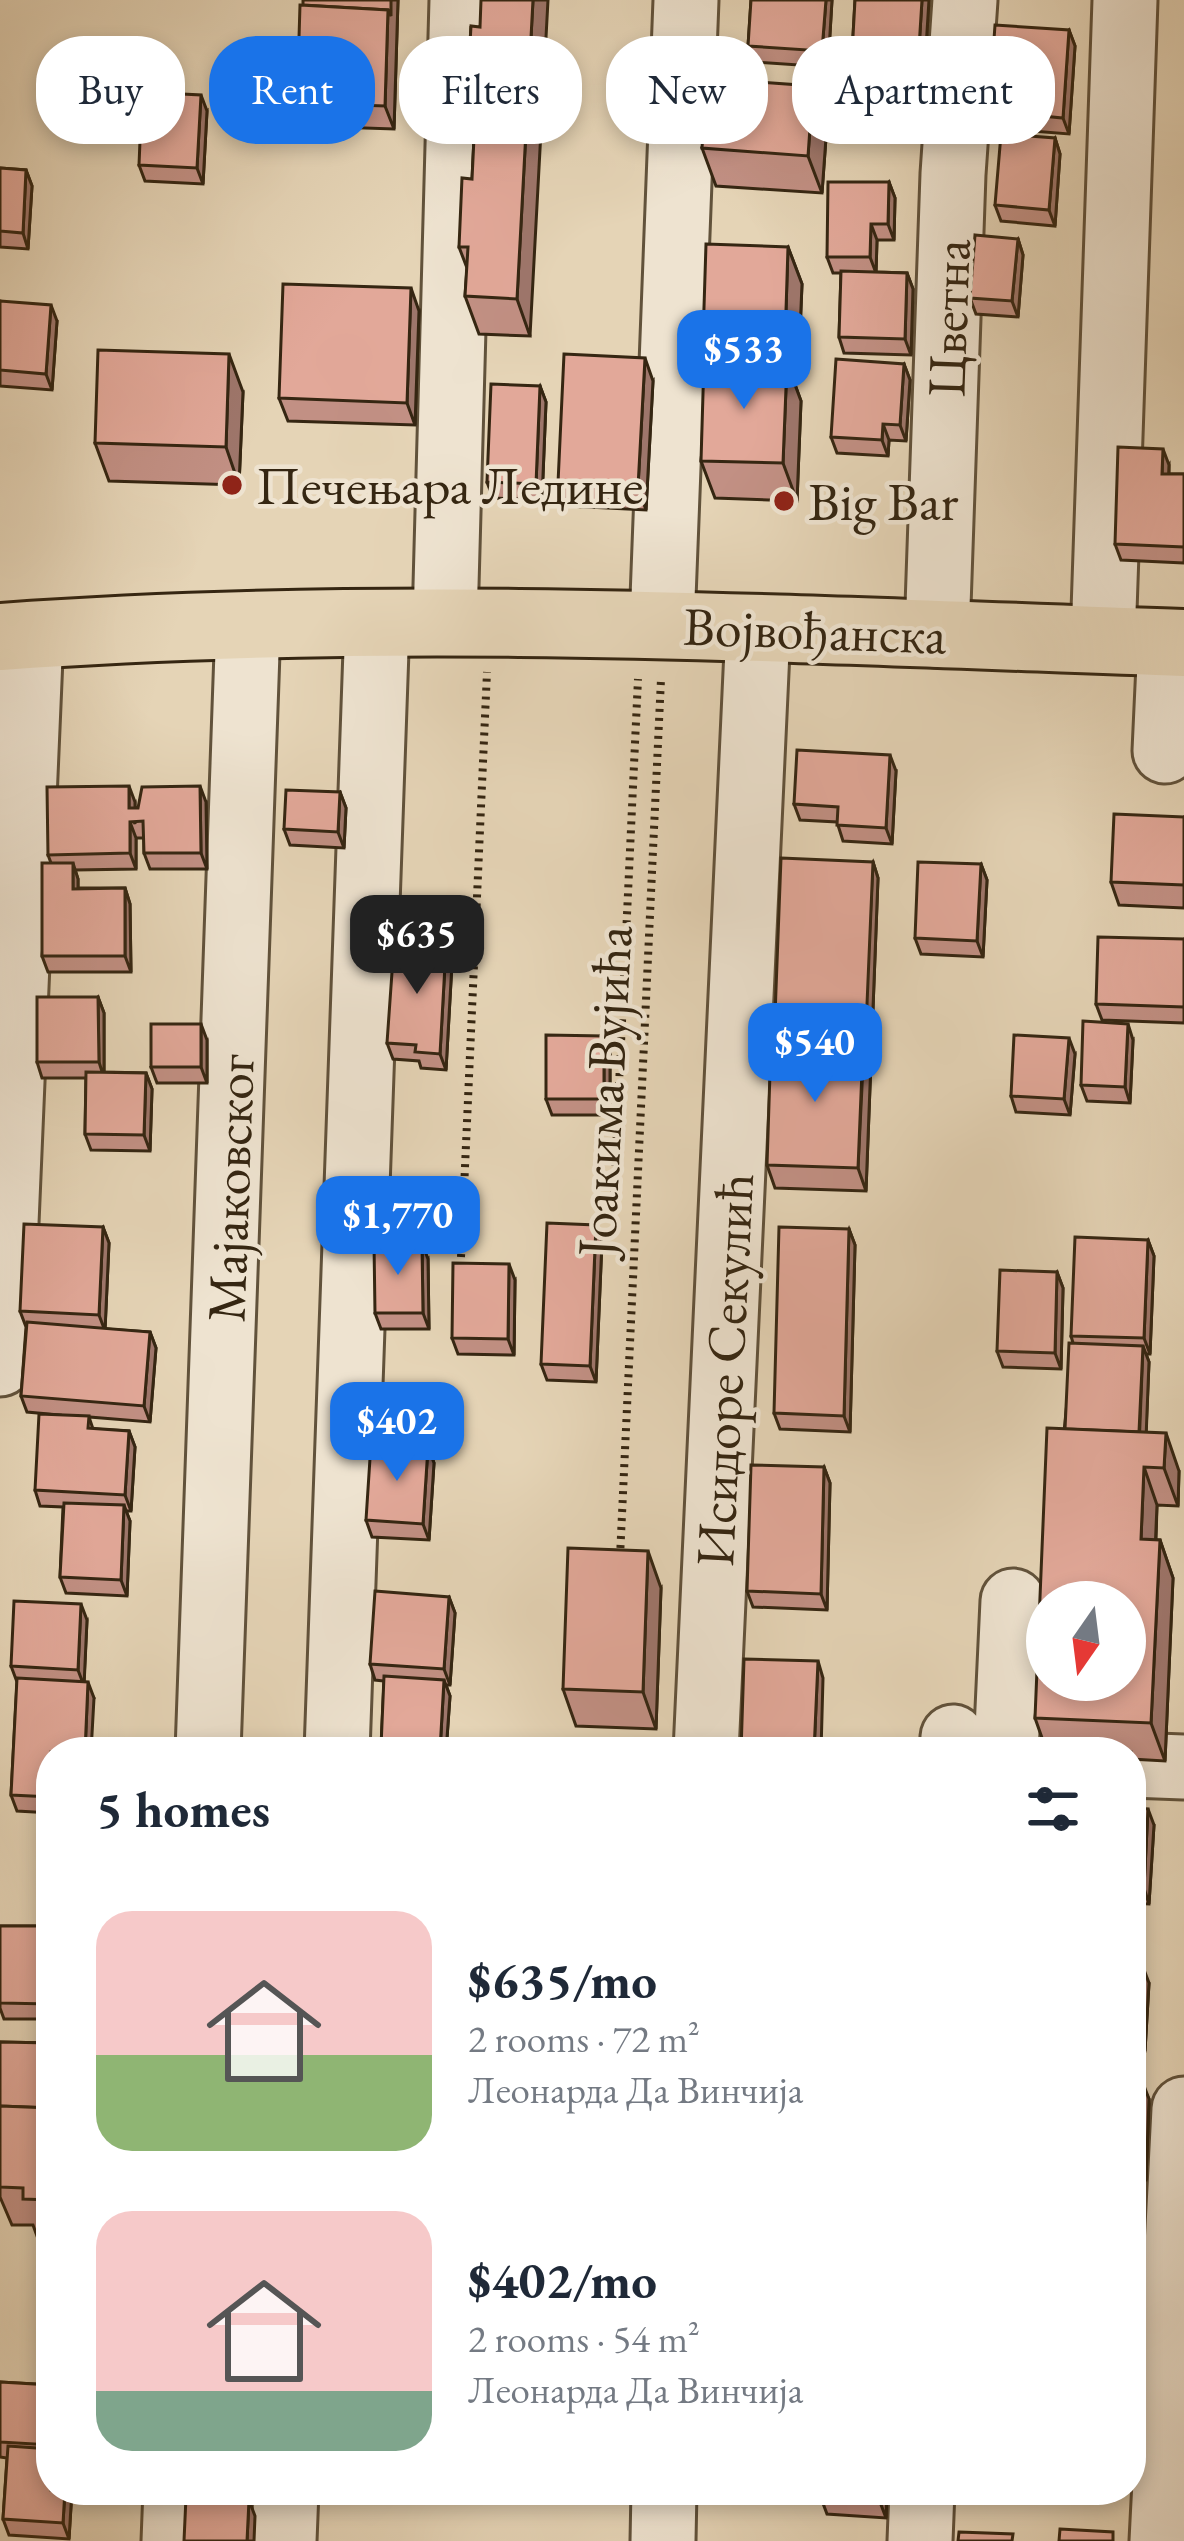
<!DOCTYPE html>
<html lang="en">
<head>
<meta charset="utf-8">
<style>
  :root { --surface:#fff; --page:#f6f6f7; --text:#1f2937; --muted:#747a83; --accent:#1a73e8 }
  body { margin:0; font-family:"EB Garamond",serif; background:var(--page); color:var(--text); height:100vh; display:flex; flex-direction:column; font-size:45px; white-space:nowrap }
  * { box-sizing:border-box; margin:0 }
  p { font-size:39px; color:var(--muted) }
  .icon { flex:none; width:66px; height:66px; fill:none; stroke:currentColor; stroke-width:2; stroke-linecap:round; stroke-linejoin:round }
  .map { position:relative; flex:1; overflow:hidden }
  .panel { position:absolute; left:36px; top:1737px; width:1110px; height:768px; display:flex; flex-direction:column; background:var(--surface); border-radius:48px; box-shadow:0 6px 18px #0003 }
  .panel>* { flex:none }
  .top-card { position:absolute; left:36px; top:36px; width:1113px; height:108px; display:flex; gap:24px }
  .needle { width:78px; rotate:194deg }
  .controls { position:absolute; left:1026px; top:1581px; display:grid; gap:24px }
  .controls a { display:grid; place-items:center; width:120px; height:120px; border-radius:50%; background:var(--surface); box-shadow:0 6px 18px #0003; font-size:60px }
  .price { position:absolute; translate:-50% -102px; padding:0 27px; border-radius:24px; background:var(--accent); color:#fff; font-size:39px; line-height:78px; filter:drop-shadow(0 3px 6px #0008) }
  .price::after { content:''; position:absolute; left:50%; top:72px; width:36px; height:27px; margin-left:-18px; background:inherit; clip-path:polygon(0 0,100% 0,50% 100%) }
  .price.active { background:#222; color:#fff }
  ul { padding:0; list-style:none }
  li { display:flex; align-items:center; gap:36px; height:300px; padding:0 60px }
  li span { display:grid; place-items:center; flex:none; width:336px; height:240px; border-radius:36px; color:#555 }
  li>.icon { margin-inline-start:auto }
  span .icon { width:144px; height:144px; fill:#fffc; stroke-width:1 }
  li b { font-size:51px }
  h2 { display:flex; justify-content:space-between; align-items:center; height:144px; padding:0 60px; font-size:51px }
  .tag { padding:0 42px; border-radius:48px; background:var(--surface); box-shadow:0 6px 18px #0003; font-size:42px; line-height:108px }
  .tag.active { background:var(--accent); color:#fff }
  .map>svg:first-child { display:block }
</style>
</head>
<body>
<div class="map">
<svg width="1184" height="2541" viewBox="0 0 1184 2541">
  <rect width="100%" height="100%" fill="#e5d4b6"/>
  <filter id="stains"><feTurbulence type="fractalNoise" baseFrequency=".00167" numOctaves="4"/><feColorMatrix values="0 0 0 0 .2 0 0 0 0 .09 0 0 0 0 .02 0 0 0 .5 -.17"/></filter>
  <radialGradient id="worn" r=".72"><stop offset=".6" stop-color="#630" stop-opacity="0"/><stop offset="1" stop-color="#630" stop-opacity=".3"/></radialGradient>
  <g fill="none" stroke-linecap="round" stroke-linejoin="round">
    <!-- minor casing -->
    <g stroke="#61523b" stroke-width="69">
      <g id="minor">
        <path d="M445,622l17,-622"/>
        <path d="M662,624l24,-624"/>
        <path d="M937,635l16,-461 12,-174"/>
        <path d="M1103,640l22,-640"/>
        <path d="M1165,751l5,-108"/>
        <path d="M0,1364l31,-730"/>
        <path d="M208,1752l40,-1128"/>
        <path d="M337,1752l40,-1130"/>
        <path d="M706,1752l52,-1123"/>
        <path d="M952,1752l1,-15"/>
        <path d="M1006,1752l7,-151"/>
        <path d="M1131,1765l53,2"/>
        <path d="M174,2541l2,-51"/>
        <path d="M284,2541l2,-51"/>
        <path d="M663,2541l1,-51"/>
        <path d="M920,2541l2,-51"/>
        <path d="M1162,2541l22,-432"/>
      </g>
    </g>
    <!-- major casing -->
    <g stroke="#352612" stroke-width="72">
      <path id="major" d="M0,637c394,-29 789,-8 1184,6"/>
    </g>
    <!-- path -->
    <g stroke="#352612" stroke-width="8" stroke-dasharray="3 6" stroke-linecap="butt">
      <path d="M614,1193l24,-514"/>
      <path d="M461,1257l26,-585"/>
      <path d="M620,1557l41,-878"/>
    </g>
    <!-- minor -->
    <use href="#minor" stroke="#eee3d0" stroke-width="63"/>
    <!-- major -->
    <use href="#major" stroke="#e5d4b6" stroke-width="66"/>
  </g>
  <!-- wall -->
  <g fill="#c29084" stroke="#352612" stroke-width="3">
    <path d="M398,0l-4,129 -89,-3 -8,-23z"/>
    <path d="M751,0h81l-4,67 -74,-5 -6,-16z"/>
    <path d="M855,0h74l-8,128 -66,-4 -6,-16z"/>
    <path d="M471,26l59,310 -51,-2 -14,-38 2,-28 -8,-21 13,-68 3,-62 -8,-22z"/>
    <path d="M1069,30l6,16 -6,88 -74,-6 -6,-17z"/>
    <path d="M207,111l-4,73 -58,-3 -6,-16z"/>
    <path d="M827,124l-5,69 -106,-7 -14,-38z"/>
    <path d="M1055,138l5,16 -5,72 -54,-5 -6,-16z"/>
    <path d="M0,168l26,2 6,16 -4,63 -28,-2z"/>
    <path d="M889,182l6,16 -1,42h-17l-1,32 31,1 6,16 -2,66 -67,-2 -5,-16 2,-64h-8l-6,-16z"/>
    <path d="M1018,239l5,16 -5,62 -42,-3 -6,-16z"/>
    <path d="M788,247l14,37 -4,95h-5l8,22 -4,100 -82,-3 -14,-37 9,-100 -7,-22z"/>
    <path d="M0,301l57,20 -5,69 -52,-4z"/>
    <path d="M419,311l-4,114 -127,-4 -9,-23z"/>
    <path d="M904,364l6,16 -4,61 -17,-1 -1,16 -51,-3 -6,-16z"/>
    <path d="M653,381l-7,129 -79,-4 -9,-23z"/>
    <path d="M540,386l6,16 -4,98 -49,-2 -6,-16z"/>
    <path d="M243,392l-4,93 -130,-4 -14,-38z"/>
    <path d="M1169,465v9h15v89l-63,-3 -6,-16z"/>
    <path d="M896,771l-4,73 -49,-3 -6,-19 -37,-2 -6,-16z"/>
    <path d="M340,792l6,16 -2,40 -54,-3 -6,-16z"/>
    <path d="M135,802v6l71,-6 1,67h-57l-6,-16v-15h-8v31l-61,1 3,9v9h47l5,16 1,68h-83l-6,-16 9,-93 -3,-8z"/>
    <path d="M1184,817v91l-65,-3 -8,-23z"/>
    <path d="M873,862l5,16 -12,313 -91,-3 -8,-23 7,-123z"/>
    <path d="M981,864l6,16 -4,77 -62,-3 -6,-16z"/>
    <path d="M1184,939v84l-82,-3 -6,-16z"/>
    <path d="M446,947l6,16 -6,107 -25,-2 -2,-7 -26,-2 -6,-16z"/>
    <path d="M98,997l6,16v59l42,1 6,16 -2,62 -59,-1 -6,-16 1,-56h-44l-5,-16z"/>
    <path d="M207,1040v43h-50l-6,-16z"/>
    <path d="M1133,1040l-3,63 -43,-2 -6,-16z"/>
    <path d="M610,1052v63h-58l-6,-16z"/>
    <path d="M1075,1054l-5,61 -54,-3 -5,-16z"/>
    <path d="M103,1227l6,16 -4,86 45,3 6,16 -6,74 -61,-5 4,12 36,2 6,16 -4,64h-5l4,10 -3,75 -61,-3 -6,-16 3,-70 -23,-1 -5,-16 25,-75 -33,-3 -6,-16 5,-69 -6,-16z"/>
    <path d="M849,1229l6,16 -5,187 -70,-3 -6,-16z"/>
    <path d="M1148,1240l6,16 -4,98h-4l3,8 -3,70 33,39 -1,35 -21,-1 -1,35h4l13,38 -8,183 -34,-2v-7h-84l-12,-34 38,-375 -2,-7z"/>
    <path d="M602,1241l-6,141 -49,-2 -6,-16z"/>
    <path d="M428,1259l1,70h-48l-6,-16z"/>
    <path d="M1057,1272l6,16 -2,81 -58,-2 -6,-16z"/>
    <path d="M515,1280l-1,75 -56,-1 -6,-16z"/>
    <path d="M428,1447l6,16 -5,77 -57,-3 -6,-17z"/>
    <path d="M824,1467l6,16 -3,127 -74,-3 -6,-16z"/>
    <path d="M661,1588l-5,141 -80,-3 -13,-37z"/>
    <path d="M449,1597l6,16 -5,72h-4l4,11 -4,56h-64l-1,-5 3,-66 -9,-1 -5,-16z"/>
    <path d="M87,1620l-3,61 10,17 -43,54v61l-34,-2 -6,-16 6,-113 -6,-16z"/>
    <path d="M1131,1808l23,17 -5,79 -18,-1z"/>
    <path d="M51,1830v77h-7l-5,-16z"/>
    <path d="M0,1926h51v93h-47l-4,-11z"/>
    <path d="M1131,1966l18,17 -4,68 -14,-1z"/>
    <path d="M0,2042l51,1v194l-14,-1 -4,-11h-21l-12,-28z"/>
    <path d="M1131,2062l18,37 -3,81h-12l5,14 -2,42 -6,-1z"/>
    <path d="M0,2382l51,3v105h21l-3,49 -60,-4 -6,-16 4,-61 -7,-1z"/>
    <path d="M822,2490h65l-1,28 -59,-4 -6,-16z"/>
  </g>
  <!-- shaded-wall -->
  <g fill="#9e766b" stroke="#352612" stroke-width="3">
    <path d="M391,0h7l-4,129 -9,-23 3,-96z"/>
    <path d="M533,0h15l-18,336 -13,-37z"/>
    <path d="M826,0h6l-4,67 -6,-16z"/>
    <path d="M922,0h7l-8,128 -6,-16z"/>
    <path d="M1069,30l6,16 -6,88 -6,-16z"/>
    <path d="M813,86l14,38 -5,69 -14,-37z"/>
    <path d="M201,95l6,16 -4,73 -6,-16z"/>
    <path d="M1055,138l5,16 -5,72 -6,-16z"/>
    <path d="M26,170l6,16 -4,63 -5,-16z"/>
    <path d="M889,182l6,16 -1,42 -6,-16z"/>
    <path d="M871,224l6,16 -1,33 -6,-16z"/>
    <path d="M1018,239l5,16 -5,62 -6,-16z"/>
    <path d="M788,247l14,37 -4,95 -13,-37z"/>
    <path d="M907,273l6,16 -2,66 -6,-16z"/>
    <path d="M411,288l8,23 -4,114 -8,-22z"/>
    <path d="M51,305l6,16 -5,69 -6,-16z"/>
    <path d="M229,354l14,38 -4,93 -13,-38z"/>
    <path d="M645,358l8,23 -7,129 -8,-23z"/>
    <path d="M787,363l14,38 -4,100 -14,-38z"/>
    <path d="M904,364l6,16 -4,61 -6,-16z"/>
    <path d="M540,386l6,16 -4,98 -6,-16z"/>
    <path d="M883,424l6,16 -1,16 -6,-16z"/>
    <path d="M1163,449l6,16 -1,25 -6,-16z"/>
    <path d="M890,755l6,16 -4,73 -6,-16z"/>
    <path d="M129,786l6,16v22l-6,-16z"/>
    <path d="M200,786l6,16 1,67 -6,-16z"/>
    <path d="M340,792l6,16 -2,40 -6,-16z"/>
    <path d="M130,822l6,16v31l-6,-16z"/>
    <path d="M873,862l5,16 -12,313 -8,-23z"/>
    <path d="M73,863l5,16v26l-5,-16z"/>
    <path d="M981,864l6,16 -4,77 -6,-16z"/>
    <path d="M125,888l5,16 1,68 -6,-16z"/>
    <path d="M446,947l6,16 -6,107 -6,-16z"/>
    <path d="M98,997l6,16v65l-5,-16z"/>
    <path d="M201,1024l6,16v43l-6,-16z"/>
    <path d="M1128,1024l5,16 -3,63 -5,-16z"/>
    <path d="M604,1036l6,16v63l-6,-16z"/>
    <path d="M1069,1038l6,16 -5,61 -6,-16z"/>
    <path d="M146,1073l6,16 -2,62 -6,-16z"/>
    <path d="M596,1225l6,16 -6,141 -6,-16z"/>
    <path d="M103,1227l6,16 -4,88 -6,-16z"/>
    <path d="M849,1229l6,16 -5,187 -6,-16z"/>
    <path d="M1148,1240l6,16 -4,98 -6,-16z"/>
    <path d="M422,1243l6,16 1,70 -6,-16z"/>
    <path d="M509,1264l6,16 -1,75 -6,-16z"/>
    <path d="M1057,1272l6,16 -2,81 -6,-16z"/>
    <path d="M150,1332l6,16 -6,74 -6,-16z"/>
    <path d="M1143,1346l6,16 -4,102 -6,-16z"/>
    <path d="M129,1431l6,16 -4,64 -6,-16z"/>
    <path d="M1166,1433l13,38 -1,35 -14,-38z"/>
    <path d="M428,1447l6,16 -5,77 -6,-16z"/>
    <path d="M824,1467l6,16 -3,127 -6,-16z"/>
    <path d="M1144,1467l13,38 -3,71 -13,-37z"/>
    <path d="M124,1505l6,16 -3,75 -6,-16z"/>
    <path d="M1160,1540l13,38 -8,183 -14,-38z"/>
    <path d="M648,1551l13,37 -5,141 -13,-37z"/>
    <path d="M449,1597l6,16 -5,72 -6,-16z"/>
    <path d="M81,1604l6,16 -3,66 -6,-16z"/>
    <path d="M818,1661l5,17 -2,74h-7z"/>
    <path d="M444,1680l6,16 -4,56h-6z"/>
    <path d="M88,1682l6,16 -3,54h-6z"/>
    <path d="M1148,1809l6,16 -5,79 -5,-16z"/>
    <path d="M1143,1967l6,16 -4,68 -6,-16z"/>
    <path d="M1135,2062l14,37 -3,81 -13,-37z"/>
    <path d="M1131,2172l8,22 -2,42 -6,-17z"/>
    <path d="M1131,2339l6,16 -2,48 -4,-12z"/>
    <path d="M65,2490h7l-3,49 -6,-16z"/>
    <path d="M880,2490h7l-1,28 -6,-16z"/>
    <path d="M249,2500l6,16 -1,25h-7z"/>
  </g>
  <!-- building -->
  <g fill="#e2a899" stroke="#352612" stroke-width="3" fill-rule="evenodd">
    <path d="M303,0h88v16l-3,-6 -85,-5z"/>
    <path d="M481,0h52l-16,299 -52,-3 3,-49h-9l3,-69 10,1 4,-83 -9,-1 4,-69 9,1z"/>
    <path d="M751,0h75l-4,51 -74,-5z"/>
    <path d="M855,0h67l-7,112 -66,-4z"/>
    <path d="M300,5l88,5 -3,96 -88,-3z"/>
    <path d="M995,25l74,5 -6,88 -74,-7z"/>
    <path d="M707,78l106,8 -5,70 -106,-8z"/>
    <path d="M142,92l59,3 -4,73 -58,-3z"/>
    <path d="M1001,134l54,4 -6,72 -54,-5z"/>
    <path d="M0,168l26,2 -3,63 -23,-2z"/>
    <path d="M828,182h61l-1,42h-17l-1,33h-43z"/>
    <path d="M975,235l43,4 -6,62 -42,-3z"/>
    <path d="M706,244l82,3 -3,95 -82,-3z"/>
    <path d="M841,271l66,2 -2,66 -66,-2z"/>
    <path d="M283,284l128,4 -4,115 -128,-5z"/>
    <path d="M0,301l51,4 -5,69 -46,-4z"/>
    <path d="M98,350l131,4 -3,93 -131,-4z"/>
    <path d="M564,354l81,4 -7,129 -80,-4z"/>
    <path d="M836,359l68,5 -4,61 -17,-1 -1,16 -51,-3z"/>
    <path d="M704,360l83,3 -4,100 -82,-2z"/>
    <path d="M491,384l49,2 -4,98 -49,-2z"/>
    <path d="M1118,447l45,2 -1,25h22v73l-69,-3z"/>
    <path d="M797,750l93,5 -4,73 -49,-3 1,-18 -44,-3z"/>
    <path d="M129,786v22h9l4,-21 58,-1 1,67h-57l-1,-32 -13,1v31l-82,2 -1,-68z"/>
    <path d="M286,790l54,2 -2,40 -54,-3z"/>
    <path d="M1114,814l70,3v68l-73,-3z"/>
    <path d="M781,858l92,4 -8,190 -2,-6 -89,-4z"/>
    <path d="M918,862l63,2 -4,77 -62,-3z"/>
    <path d="M42,863h31v26l52,-1v68h-83z"/>
    <path d="M1098,937l86,2v68l-88,-3z"/>
    <path d="M394,944l52,3 -6,107 -25,-2 1,-7 -29,-2z"/>
    <path d="M37,997h61l1,65h-62z"/>
    <path d="M1083,1021l45,3 -3,63 -44,-2z"/>
    <rect x="151" y="1024" width="50" height="43"/>
    <path d="M546,1035l58,1v63h-58z"/>
    <path d="M1014,1035l55,3 -5,61 -53,-3z"/>
    <path d="M771,1042l92,4 -5,122 -91,-3z"/>
    <path d="M86,1072l60,1 -2,62 -59,-1z"/>
    <path d="M547,1223l49,2 -6,141 -49,-2z"/>
    <path d="M24,1224l79,3 -4,88 -79,-4z"/>
    <path d="M779,1227l70,2 -5,187 -70,-3z"/>
    <path d="M1075,1237l73,3 -4,98 -73,-2z"/>
    <path d="M374,1243h48l1,70h-48z"/>
    <path d="M453,1263l56,1 -1,75 -56,-1z"/>
    <path d="M1000,1270l57,2 -2,81 -58,-2z"/>
    <path d="M27,1322l123,10 -6,74 -123,-10z"/>
    <path d="M1069,1343l74,3 -4,86 -74,-3z"/>
    <path d="M39,1414l50,2 -1,12 41,3 -4,64 -90,-5z"/>
    <path d="M1047,1428l119,5 -2,35 -20,-1 -3,72 19,1 -9,183 -116,-5zM1047,1602h78v78h-78z"/>
    <path d="M371,1443l57,4 -5,77 -57,-4z"/>
    <path d="M751,1465l73,2 -3,127 -74,-3z"/>
    <path d="M64,1503l60,2 -3,75 -61,-3z"/>
    <path d="M568,1548l80,3 -5,141 -80,-3z"/>
    <path d="M375,1591l74,6 -5,72 -74,-5z"/>
    <path d="M14,1601l67,3 -3,66 -67,-4z"/>
    <path d="M744,1659l74,2 -4,91h-73z"/>
    <path d="M384,1676l60,4 -4,70 -59,-3z"/>
    <path d="M17,1678l71,4 -3,70h-34v45l-40,-2z"/>
    <path d="M1131,1808l17,1 -4,79h-13z"/>
    <path d="M42,1829l9,1v61h-12z"/>
    <path d="M0,1926h51v78l-51,-1z"/>
    <path d="M1131,1966l12,1 -4,68 -8,-1z"/>
    <path d="M0,2042l51,1v65l-51,-2z"/>
    <path d="M1131,2062h4l-2,81h-2z"/>
    <path d="M0,2106l51,2v92l-28,-1v-11l-23,-1z"/>
    <path d="M0,2382l51,3v60l-51,-3z"/>
    <path d="M8,2446l43,3v41h14l-2,33 -60,-4z"/>
    <path d="M822,2490h58v12l-59,-4z"/>
    <path d="M186,2497l63,3 -2,41h-63z"/>
    <path d="M1060,2529l53,3v9h-54z"/>
    <path d="M959,2532l54,2 -1,7h-54z"/>
  </g>
  <!-- markers -->
  <g fill="#8f2418" stroke="#eee3d0" stroke-width="4.5">
    <circle cx="232" cy="485" r="12"/>
    <circle cx="784" cy="501" r="12"/>
  </g>
  <g text-anchor="middle" dominant-baseline="central" stroke-width="9" stroke-linejoin="round" paint-order="stroke">
    <!-- street labels -->
    <g font-size="54" fill="#352612" stroke="#eee3d0">
      <text transform="translate(948 318) rotate(-88)">Цветна</text>
      <text transform="translate(815 630) rotate(2)">Војвођанска</text>
      <text transform="translate(604 1091) rotate(-87)">Јоакима Вујића</text>
      <text transform="translate(230 1188) rotate(-88)">Мајаковског</text>
      <text transform="translate(724 1370) rotate(-87)">Исидоре Секулић</text>
    </g>
    <!-- poi labels -->
    <g font-size="54" fill="#352612" stroke="#eee3d0" text-anchor="start">
      <text x="256" y="485">Печењара Ледине</text>
      <text x="808" y="501">Big Bar</text>
    </g>
  </g>
  <rect width="100%" height="100%" filter="url(#stains)"/>
  <rect width="100%" height="100%" fill="url(#worn)"/>
</svg>
<div class="controls">
<a><svg class="needle" viewBox="-14 -14 28 28"><path d="M0-13l5 13h-10z" fill="#e53935"/><path d="M0 13l5-13h-10z" fill="#747a83"/></svg></a>
</div>
<b class="price" style="left:744px;top:412px">$533</b>
<b class="price active" style="left:417px;top:997px">$635</b>
<b class="price" style="left:815px;top:1105px">$540</b>
<b class="price" style="left:398px;top:1278px">$1,770</b>
<b class="price" style="left:397px;top:1484px">$402</b>
<div class="top-card">
<a class="tag">Buy</a>
<a class="tag active">Rent</a>
<a class="tag">Filters</a>
<a class="tag">New</a>
<a class="tag">Apartment</a>
</div>
<section class="panel">
<h2>5 homes<svg class="icon" aria-label="filters" viewBox="0 0 24 24"><path d="M4 7h16M4 17h16"/><circle cx="9" cy="7" r="2"/><circle cx="15" cy="17" r="2"/></svg></h2>
<ul>
<li><span style="background:linear-gradient(#f6c9c9 60%,#8fb573 0)"><svg class="icon" aria-label="home" viewBox="0 0 24 24"><path d="M3 11l9-7 9 7M6 9v11h12V9"/></svg></span><div><b>$635/mo</b><p>2 rooms · 72 m²</p><p>Леонарда Да Винчија</p></div></li>
<li><span style="background:linear-gradient(#f6c9c9 75%,#7fa58c 0)"><svg class="icon" aria-label="home" viewBox="0 0 24 24"><path d="M3 11l9-7 9 7M6 9v11h12V9"/></svg></span><div><b>$402/mo</b><p>2 rooms · 54 m²</p><p>Леонарда Да Винчија</p></div></li>
</ul>
</section>
</div>
</body>
</html>
